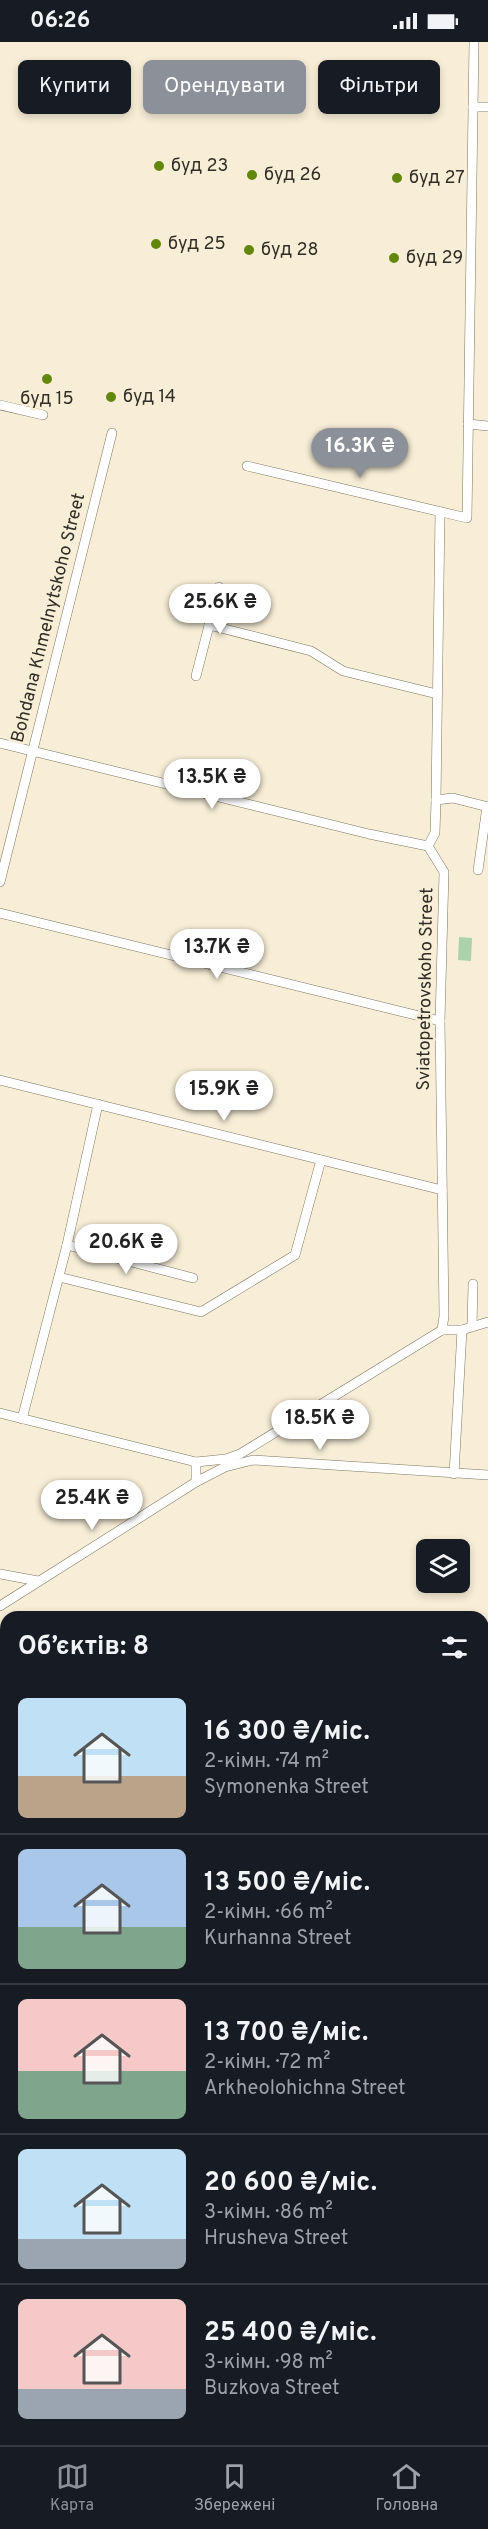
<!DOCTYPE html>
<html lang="uk">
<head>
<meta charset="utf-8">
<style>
  :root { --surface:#171b24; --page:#20242c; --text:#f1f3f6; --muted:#9ea1a6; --line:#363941; --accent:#8c9099 }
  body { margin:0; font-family:Overpass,sans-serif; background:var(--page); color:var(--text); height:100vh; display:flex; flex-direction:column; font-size:22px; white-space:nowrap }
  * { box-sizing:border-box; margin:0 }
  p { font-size:20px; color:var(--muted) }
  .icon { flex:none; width:33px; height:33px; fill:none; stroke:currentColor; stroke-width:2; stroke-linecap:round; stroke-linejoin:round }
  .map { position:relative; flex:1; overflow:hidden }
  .sheet { position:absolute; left:0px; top:1569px; width:489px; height:834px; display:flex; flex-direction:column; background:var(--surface); border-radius:18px 18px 0 0; box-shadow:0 3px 9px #0003 }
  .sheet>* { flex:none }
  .guide { position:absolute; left:18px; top:18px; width:453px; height:54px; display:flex; gap:12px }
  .fabs { position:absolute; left:416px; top:1497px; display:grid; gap:12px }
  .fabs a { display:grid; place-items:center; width:54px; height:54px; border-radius:9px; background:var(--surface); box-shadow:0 3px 9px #0003; font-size:30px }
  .price { position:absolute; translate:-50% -51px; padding:0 14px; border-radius:21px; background:#fff; color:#222; font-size:20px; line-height:39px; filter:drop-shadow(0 2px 3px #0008) }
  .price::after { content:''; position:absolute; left:50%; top:36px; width:18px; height:14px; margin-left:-9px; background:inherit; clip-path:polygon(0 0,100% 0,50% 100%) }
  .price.on { background:var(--accent); color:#fff }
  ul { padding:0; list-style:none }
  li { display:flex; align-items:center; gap:18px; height:150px; padding:0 18px }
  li+li { border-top:2px solid var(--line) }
  li span { display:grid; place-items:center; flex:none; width:168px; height:120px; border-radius:9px; color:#555 }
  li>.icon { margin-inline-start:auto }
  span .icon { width:72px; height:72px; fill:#fffc; stroke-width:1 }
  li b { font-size:26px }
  h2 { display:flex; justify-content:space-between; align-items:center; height:72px; padding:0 18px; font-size:26px }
  .chip { padding:0 21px; border-radius:9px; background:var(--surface); box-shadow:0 3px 9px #0003; font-size:21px; line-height:54px }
  .chip.on { background:var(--accent); color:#fff }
  .status { display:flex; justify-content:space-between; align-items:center; height:42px; padding:0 30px; background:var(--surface); direction:ltr }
  .status svg { height:16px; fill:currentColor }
  .dock { display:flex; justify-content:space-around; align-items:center; height:84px; border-top:2px solid var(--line); background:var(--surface); font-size:16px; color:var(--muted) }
  .dock a { display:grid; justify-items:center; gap:3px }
  .dock .on { color:var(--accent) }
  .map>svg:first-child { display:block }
</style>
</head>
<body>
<div class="status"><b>06:26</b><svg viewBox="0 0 49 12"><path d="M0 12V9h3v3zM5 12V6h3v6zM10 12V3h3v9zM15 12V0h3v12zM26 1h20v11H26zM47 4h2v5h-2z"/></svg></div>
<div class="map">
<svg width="488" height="2403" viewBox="0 0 488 2403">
  <rect width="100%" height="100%" fill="#f8eed7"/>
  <!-- green -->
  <path fill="#abd2a9" d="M459,895l13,1 -1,23 -13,-1z"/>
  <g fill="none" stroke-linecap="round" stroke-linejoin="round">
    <!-- minor casing -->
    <g stroke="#7d7560" stroke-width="10">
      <g id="minor">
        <path d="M473,65h15"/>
        <path d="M0,363l43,10"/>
        <path d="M468,382l20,2"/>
        <path d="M247,424l220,52 7,-476"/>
        <path d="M440,470l-4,288 -1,33 -7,13 16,26 -4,149 4,295 -2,14"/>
        <path d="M209,583l102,26 32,20 94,23"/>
        <path d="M196,634l23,-89"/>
        <path d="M0,701l369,91 59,12"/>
        <path d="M436,758l17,-2 35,9"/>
        <path d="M478,828l9,-63"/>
        <path d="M0,840l112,-449"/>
        <path d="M0,871l440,108"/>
        <path d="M0,1038l442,110"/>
        <path d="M67,1203l126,33"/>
        <path d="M59,1235l142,35 94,-57 26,-95"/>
        <path d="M472,1284l1,-42"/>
        <path d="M442,1288h20l26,-8"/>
        <path d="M0,1371l196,49 30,-3 14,-5 202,-124"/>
        <path d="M22,1377l45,-174 31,-141"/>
        <path d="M454,1432l8,-144"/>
        <path d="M196,1440l29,-15 28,-7 235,15"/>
        <path d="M0,1532l38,7"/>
        <path d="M0,1564l196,-124v-20"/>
        <path d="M0,1673l6,-4"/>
        <path d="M0,1703l6,1"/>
        <path d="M483,1849l5,3"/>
        <path d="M0,1947l6,-24"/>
        <path d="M0,2004l6,1"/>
      </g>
    </g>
    <!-- minor -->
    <use href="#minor" stroke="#fff" stroke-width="9"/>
  </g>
  <!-- markers -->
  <g fill="#63870b" stroke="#f8eed7" stroke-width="2">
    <circle cx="159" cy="124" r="6"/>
    <circle cx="252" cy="133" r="6"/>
    <circle cx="397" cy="136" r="6"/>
    <circle cx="156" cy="202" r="6"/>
    <circle cx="249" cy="208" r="6"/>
    <circle cx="394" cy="216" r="6"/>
    <circle cx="47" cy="337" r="6"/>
    <circle cx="111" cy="355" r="6"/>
  </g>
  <g text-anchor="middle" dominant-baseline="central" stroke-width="5" stroke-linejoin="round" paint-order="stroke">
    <!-- poi labels -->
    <g font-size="18" fill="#302d24" stroke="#f8eed7" text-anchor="start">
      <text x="171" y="124">буд 23</text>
      <text x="264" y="133">буд 26</text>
      <text x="409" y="136">буд 27</text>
      <text x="168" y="202">буд 25</text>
      <text x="261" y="208">буд 28</text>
      <text x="406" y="216">буд 29</text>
      <text x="123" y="355">буд 14</text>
      <text x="47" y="357" text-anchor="middle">буд 15</text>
    </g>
    <!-- street labels -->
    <g font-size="18" fill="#302d24" stroke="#f8eed7">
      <text transform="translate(49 576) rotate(-76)">Bohdana Khmelnytskoho Street</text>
      <text transform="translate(426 947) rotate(-89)">Sviatopetrovskoho Street</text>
    </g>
  </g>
</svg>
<div class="fabs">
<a><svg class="icon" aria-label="layers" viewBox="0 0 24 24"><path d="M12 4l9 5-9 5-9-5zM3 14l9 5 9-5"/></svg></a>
</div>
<b class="price on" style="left:360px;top:437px">16.3K ₴</b>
<b class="price" style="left:220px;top:593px">25.6K ₴</b>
<b class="price" style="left:212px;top:768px">13.5K ₴</b>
<b class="price" style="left:217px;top:938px">13.7K ₴</b>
<b class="price" style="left:224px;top:1080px">15.9K ₴</b>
<b class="price" style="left:126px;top:1233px">20.6K ₴</b>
<b class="price" style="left:320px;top:1409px">18.5K ₴</b>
<b class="price" style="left:92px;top:1489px">25.4K ₴</b>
<div class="guide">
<a class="chip">Купити</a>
<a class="chip on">Орендувати</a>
<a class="chip">Фільтри</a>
</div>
<section class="sheet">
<h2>Об’єктів: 8<svg class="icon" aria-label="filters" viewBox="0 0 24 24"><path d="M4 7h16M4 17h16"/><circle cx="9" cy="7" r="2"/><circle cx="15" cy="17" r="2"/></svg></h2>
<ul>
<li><span style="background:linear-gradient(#bfe0f5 65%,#b9a48a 0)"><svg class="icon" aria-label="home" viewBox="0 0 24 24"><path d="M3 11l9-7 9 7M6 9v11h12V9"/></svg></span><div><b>16 300 ₴/міс.</b><p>2-кімн. · 74 m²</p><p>Symonenka Street</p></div></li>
<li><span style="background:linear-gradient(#a9c7e8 65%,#7fa58c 0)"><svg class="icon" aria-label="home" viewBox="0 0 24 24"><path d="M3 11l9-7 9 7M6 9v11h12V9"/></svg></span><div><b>13 500 ₴/міс.</b><p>2-кімн. · 66 m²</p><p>Kurhanna Street</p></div></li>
<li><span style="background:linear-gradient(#f6c9c9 60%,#7fa58c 0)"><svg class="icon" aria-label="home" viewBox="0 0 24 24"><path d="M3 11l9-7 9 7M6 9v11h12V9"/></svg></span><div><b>13 700 ₴/міс.</b><p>2-кімн. · 72 m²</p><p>Arkheolohichna Street</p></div></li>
<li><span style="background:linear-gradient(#bfe0f5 75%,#9aa5b1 0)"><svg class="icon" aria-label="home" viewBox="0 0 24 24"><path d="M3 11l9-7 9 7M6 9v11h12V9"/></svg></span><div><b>20 600 ₴/міс.</b><p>3-кімн. · 86 m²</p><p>Hrusheva Street</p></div></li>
<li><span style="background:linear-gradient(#f6c9c9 75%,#9aa5b1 0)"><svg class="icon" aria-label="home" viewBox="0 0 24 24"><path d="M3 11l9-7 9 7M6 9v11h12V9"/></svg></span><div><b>25 400 ₴/міс.</b><p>3-кімн. · 98 m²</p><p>Buzkova Street</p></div></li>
</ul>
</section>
</div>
<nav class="dock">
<a class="on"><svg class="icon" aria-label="map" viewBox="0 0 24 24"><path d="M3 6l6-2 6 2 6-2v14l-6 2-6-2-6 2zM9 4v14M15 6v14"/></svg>Карта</a>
<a><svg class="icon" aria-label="saved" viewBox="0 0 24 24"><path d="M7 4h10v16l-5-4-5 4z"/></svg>Збережені</a>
<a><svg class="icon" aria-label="home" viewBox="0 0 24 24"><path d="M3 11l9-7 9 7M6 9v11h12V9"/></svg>Головна</a>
</nav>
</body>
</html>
